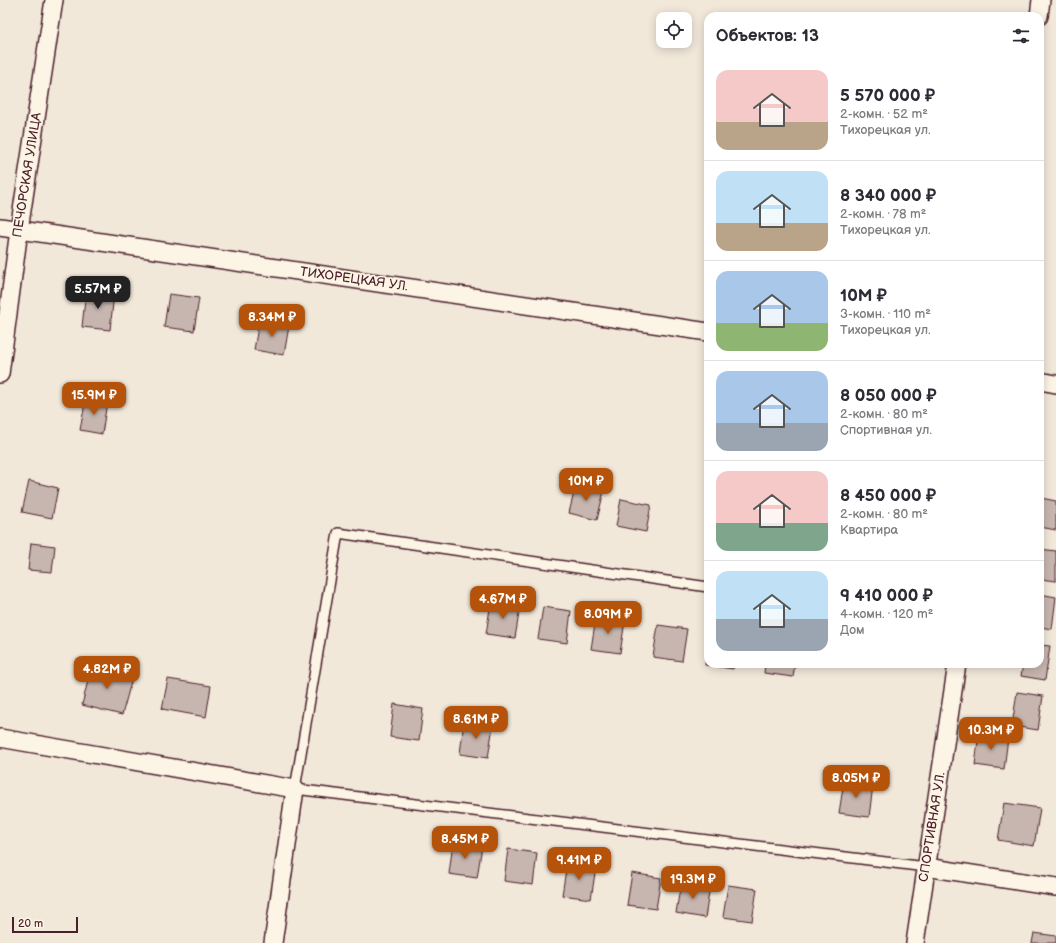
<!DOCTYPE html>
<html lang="ru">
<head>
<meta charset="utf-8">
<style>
  :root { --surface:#fff; --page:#f7f7f7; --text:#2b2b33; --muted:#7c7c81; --line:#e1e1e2; --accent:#b45309 }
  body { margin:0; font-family:"Balsamiq Sans",sans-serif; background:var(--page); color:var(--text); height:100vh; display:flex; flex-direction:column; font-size:15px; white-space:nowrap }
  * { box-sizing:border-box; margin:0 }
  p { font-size:13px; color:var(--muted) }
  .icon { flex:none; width:22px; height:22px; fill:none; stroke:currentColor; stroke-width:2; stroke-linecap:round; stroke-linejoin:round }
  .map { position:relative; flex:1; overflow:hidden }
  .sheet { position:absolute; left:704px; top:12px; width:340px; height:656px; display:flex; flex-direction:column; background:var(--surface); border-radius:12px; box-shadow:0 2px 10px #0003 }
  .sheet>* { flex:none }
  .fabs { position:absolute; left:656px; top:12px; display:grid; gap:8px }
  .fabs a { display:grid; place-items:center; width:36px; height:36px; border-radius:8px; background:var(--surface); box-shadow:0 2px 10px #0003; font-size:20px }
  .scale { position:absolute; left:12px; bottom:10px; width:66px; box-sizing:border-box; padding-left:4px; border:2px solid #4a1f2b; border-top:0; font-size:11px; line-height:14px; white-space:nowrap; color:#4a1f2b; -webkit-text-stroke:3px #fcf5e5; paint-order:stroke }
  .price { position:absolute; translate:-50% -34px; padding:0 9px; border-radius:8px; background:var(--accent); color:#fff; font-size:13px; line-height:26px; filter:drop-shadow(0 1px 2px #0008) }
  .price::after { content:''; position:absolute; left:50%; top:24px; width:12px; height:9px; margin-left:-6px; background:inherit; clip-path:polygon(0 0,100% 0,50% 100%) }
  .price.active { background:#222; color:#fff }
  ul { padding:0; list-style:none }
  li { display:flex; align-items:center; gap:12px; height:100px; padding:0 12px }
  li+li { border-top:1px solid var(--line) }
  li span { display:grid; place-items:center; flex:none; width:112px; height:80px; border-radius:12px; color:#555 }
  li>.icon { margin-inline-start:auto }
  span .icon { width:48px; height:48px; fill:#fffc; stroke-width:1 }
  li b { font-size:17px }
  h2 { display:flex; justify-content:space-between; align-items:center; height:48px; padding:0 12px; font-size:17px }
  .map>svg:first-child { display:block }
</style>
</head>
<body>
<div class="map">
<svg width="1056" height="943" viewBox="0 0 1056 943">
  <rect width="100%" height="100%" fill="#f1e8da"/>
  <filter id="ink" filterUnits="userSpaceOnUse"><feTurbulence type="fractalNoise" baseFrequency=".025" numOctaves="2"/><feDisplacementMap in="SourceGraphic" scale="8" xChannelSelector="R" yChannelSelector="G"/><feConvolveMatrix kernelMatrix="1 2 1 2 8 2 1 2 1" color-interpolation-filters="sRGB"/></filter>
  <g filter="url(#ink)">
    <!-- building -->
    <g fill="#c7b6af" stroke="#4a1f2b">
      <path d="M86,290l28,4 -4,36 -28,-3z"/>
      <path d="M169,294l30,4 -5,33 -30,-4z"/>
      <path d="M259,321l30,5 -5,29 -30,-5z"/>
      <path d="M86,398l21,4 -5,32 -22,-4z"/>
      <path d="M29,481l29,7 -6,30 -30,-6z"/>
      <path d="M576,484l28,7 -7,29 -28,-7z"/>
      <path d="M1041,498l15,3v29l-16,-3z"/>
      <path d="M621,499l30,6 -5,27 -30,-6z"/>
      <path d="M31,543l24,3 -3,26 -24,-2z"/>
      <path d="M1040,549l16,2v30l-16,-2z"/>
      <path d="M1040,594l16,3 -4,32 -12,-2z"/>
      <path d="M491,602l29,5 -5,31 -29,-4z"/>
      <path d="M543,607l28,4 -4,32 -29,-4z"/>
      <path d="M596,617l29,4 -5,32 -29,-4z"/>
      <path d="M658,625l29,4 -5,32 -29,-4z"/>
      <path d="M708,641v23h26l-1,5 -28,-4z"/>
      <path d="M1040,645l10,1 -5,34 -24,-4 2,-12h17z"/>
      <path d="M92,664l41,11 -11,40 -40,-10z"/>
      <path d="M765,664h30l-2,13 -29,-4z"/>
      <path d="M168,679l43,7 -5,31 -44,-8z"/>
      <path d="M1017,692l26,4 -5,34 -26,-4z"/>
      <path d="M394,704l29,5 -4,32 -29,-4z"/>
      <path d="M464,721l29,5 -5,32 -28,-4z"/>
      <path d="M979,733l29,5 -4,31 -29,-4z"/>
      <path d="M844,781l29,4 -4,32 -30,-4z"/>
      <path d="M1004,803l36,5 -6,38 -36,-6z"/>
      <path d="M453,842l29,4 -5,32 -28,-4z"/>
      <path d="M508,849l29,4 -4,32 -29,-4z"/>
      <path d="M567,863l29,4 -5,32 -29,-4z"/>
      <path d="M632,873l29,5 -5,31 -29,-4z"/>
      <path d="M681,882l29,4 -5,32 -29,-5z"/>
      <path d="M728,885l29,4 -5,32 -29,-4z"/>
      <path d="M1034,933l22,3v7h-24z"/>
    </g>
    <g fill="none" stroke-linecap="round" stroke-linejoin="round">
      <!-- lane casing -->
      <g stroke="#4a1f2b" stroke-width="12">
        <path id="lane" d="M708,587l-370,-54 -43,256 631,78"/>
      </g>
      <!-- street casing -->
      <g stroke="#4a1f2b" stroke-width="20">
        <g id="street">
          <path d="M1039,16l2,-16"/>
          <path d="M0,227l708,105"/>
          <path d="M0,374l19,-144 35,-230"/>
          <path d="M1040,381l16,3"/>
          <path d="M0,738l295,51 -22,154"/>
          <path d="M926,867l130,20"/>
          <path d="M915,943l42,-279"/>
        </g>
      </g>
      <!-- lane -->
      <use href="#lane" stroke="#fcf5e5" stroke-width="9"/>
      <!-- street -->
      <use href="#street" stroke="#fcf5e5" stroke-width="17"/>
    </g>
  </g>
  <g text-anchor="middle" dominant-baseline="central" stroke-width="3" stroke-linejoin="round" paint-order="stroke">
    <!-- street labels -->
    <g font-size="13" fill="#4a1f2b" stroke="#fcf5e5">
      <text transform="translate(27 175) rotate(-81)">ПЕЧОРСКАЯ УЛИЦА</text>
      <text transform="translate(354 279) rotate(8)">ТИХОРЕЦКАЯ УЛ.</text>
      <text transform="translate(932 827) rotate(-81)">СПОРТИВНАЯ УЛ.</text>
    </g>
  </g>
</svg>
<div class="fabs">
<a><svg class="icon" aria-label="locate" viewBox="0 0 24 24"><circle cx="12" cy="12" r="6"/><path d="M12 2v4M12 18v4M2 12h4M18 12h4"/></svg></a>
</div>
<div class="scale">20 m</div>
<b class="price active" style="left:98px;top:310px">5.57M ₽</b>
<b class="price" style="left:272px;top:338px">8.34M ₽</b>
<b class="price" style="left:94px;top:416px">15.9M ₽</b>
<b class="price" style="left:586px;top:502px">10M ₽</b>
<b class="price" style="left:503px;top:620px">4.67M ₽</b>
<b class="price" style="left:608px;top:635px">8.09M ₽</b>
<b class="price" style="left:107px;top:690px">4.82M ₽</b>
<b class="price" style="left:476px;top:740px">8.61M ₽</b>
<b class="price" style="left:991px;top:751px">10.3M ₽</b>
<b class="price" style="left:856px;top:799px">8.05M ₽</b>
<b class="price" style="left:465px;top:860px">8.45M ₽</b>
<b class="price" style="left:579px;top:881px">9.41M ₽</b>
<b class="price" style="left:693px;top:900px">19.3M ₽</b>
<section class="sheet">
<h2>Объектов: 13<svg class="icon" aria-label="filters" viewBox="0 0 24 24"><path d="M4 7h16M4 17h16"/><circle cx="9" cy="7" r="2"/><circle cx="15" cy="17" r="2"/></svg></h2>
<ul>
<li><span style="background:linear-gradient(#f6c9c9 65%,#b9a48a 0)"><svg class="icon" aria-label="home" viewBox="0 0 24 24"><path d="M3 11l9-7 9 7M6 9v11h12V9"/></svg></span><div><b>5 570 000 ₽</b><p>2-комн. · 52 m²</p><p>Тихорецкая ул.</p></div></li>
<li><span style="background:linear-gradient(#bfe0f5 65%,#b9a48a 0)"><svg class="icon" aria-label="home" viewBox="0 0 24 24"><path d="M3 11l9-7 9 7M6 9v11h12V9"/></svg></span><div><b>8 340 000 ₽</b><p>2-комн. · 78 m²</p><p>Тихорецкая ул.</p></div></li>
<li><span style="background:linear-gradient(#a9c7e8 65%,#8fb573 0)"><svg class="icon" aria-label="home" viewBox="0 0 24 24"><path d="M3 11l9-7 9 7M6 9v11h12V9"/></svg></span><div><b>10M ₽</b><p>3-комн. · 110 m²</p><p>Тихорецкая ул.</p></div></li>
<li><span style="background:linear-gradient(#a9c7e8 65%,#9aa5b1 0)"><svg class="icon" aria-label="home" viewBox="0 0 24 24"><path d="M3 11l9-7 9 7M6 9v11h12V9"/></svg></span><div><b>8 050 000 ₽</b><p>2-комн. · 80 m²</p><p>Спортивная ул.</p></div></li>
<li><span style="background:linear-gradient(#f6c9c9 65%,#7fa58c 0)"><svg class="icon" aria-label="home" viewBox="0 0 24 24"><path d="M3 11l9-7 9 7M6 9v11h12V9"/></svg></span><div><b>8 450 000 ₽</b><p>2-комн. · 80 m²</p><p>Квартира</p></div></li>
<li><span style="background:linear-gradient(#bfe0f5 60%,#9aa5b1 0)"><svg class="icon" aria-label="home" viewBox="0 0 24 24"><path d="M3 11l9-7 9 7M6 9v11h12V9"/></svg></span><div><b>9 410 000 ₽</b><p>4-комн. · 120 m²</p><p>Дом</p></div></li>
</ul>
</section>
</div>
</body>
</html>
